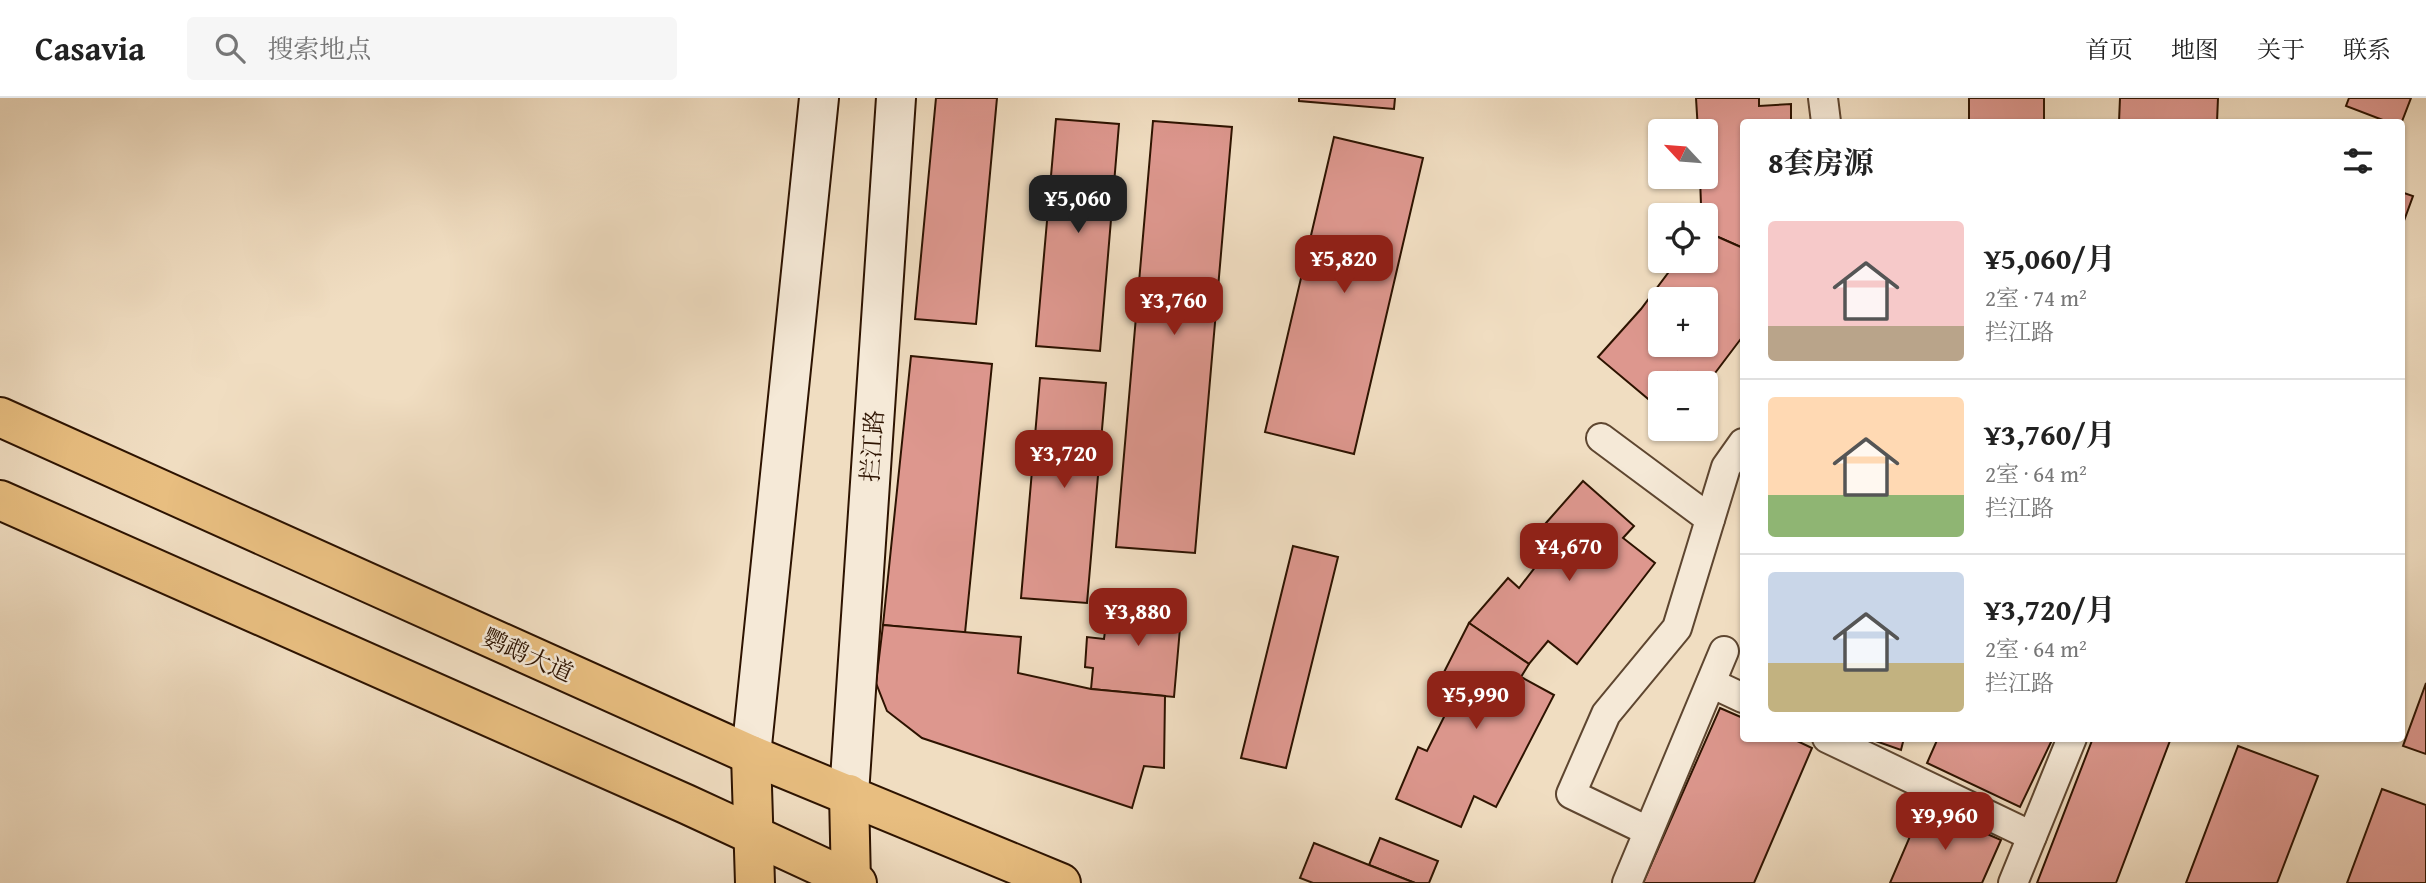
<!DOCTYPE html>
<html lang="zh">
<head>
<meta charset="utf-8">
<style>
  :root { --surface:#fff; --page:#f6f6f6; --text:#222; --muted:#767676; --line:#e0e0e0; --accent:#8f2418 }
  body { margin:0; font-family:"Gentium Book Plus","Noto Serif SC",serif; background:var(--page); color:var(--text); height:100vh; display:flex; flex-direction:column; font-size:26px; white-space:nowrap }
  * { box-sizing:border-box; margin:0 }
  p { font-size:23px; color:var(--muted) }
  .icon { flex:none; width:38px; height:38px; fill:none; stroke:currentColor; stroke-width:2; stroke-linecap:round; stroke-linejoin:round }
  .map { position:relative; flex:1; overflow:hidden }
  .details { position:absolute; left:1740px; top:21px; width:665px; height:623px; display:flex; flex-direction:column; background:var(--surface); border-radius:7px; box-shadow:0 2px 5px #0004 }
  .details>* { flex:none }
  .needle { width:46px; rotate:296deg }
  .buttons { position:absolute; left:1648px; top:21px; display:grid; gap:14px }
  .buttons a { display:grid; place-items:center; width:70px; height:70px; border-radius:7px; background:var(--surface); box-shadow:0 2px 5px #0004; font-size:35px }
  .price { position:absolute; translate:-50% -60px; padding:0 16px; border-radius:14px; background:var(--accent); color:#fff; font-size:23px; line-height:46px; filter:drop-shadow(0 2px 4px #0008) }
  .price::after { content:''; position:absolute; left:50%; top:42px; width:21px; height:16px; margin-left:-10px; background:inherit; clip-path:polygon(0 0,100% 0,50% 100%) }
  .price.selected { background:#222; color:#fff }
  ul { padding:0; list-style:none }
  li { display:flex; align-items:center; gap:21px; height:175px; padding:0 28px }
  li+li { border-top:2px solid var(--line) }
  li span { display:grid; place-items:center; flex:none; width:196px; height:140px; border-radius:7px; color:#555 }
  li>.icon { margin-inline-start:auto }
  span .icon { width:84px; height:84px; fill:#fffc; stroke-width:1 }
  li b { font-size:30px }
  h2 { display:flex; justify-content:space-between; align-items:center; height:84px; padding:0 28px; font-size:30px }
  header { display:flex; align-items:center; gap:42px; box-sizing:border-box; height:98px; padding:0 35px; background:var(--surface); border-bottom:2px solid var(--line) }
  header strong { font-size:33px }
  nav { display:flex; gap:38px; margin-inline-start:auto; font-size:24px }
  .search { width:490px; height:63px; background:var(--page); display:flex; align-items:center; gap:18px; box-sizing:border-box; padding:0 24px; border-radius:7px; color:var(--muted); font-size:26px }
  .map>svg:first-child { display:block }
</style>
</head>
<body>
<header>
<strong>Casavia</strong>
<div class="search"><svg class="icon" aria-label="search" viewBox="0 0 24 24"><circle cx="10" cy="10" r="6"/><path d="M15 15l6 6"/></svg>搜索地点</div>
<nav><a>首页</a><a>地图</a><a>关于</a><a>联系</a></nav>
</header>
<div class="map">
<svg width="2426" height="785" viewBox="0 0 2426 785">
  <rect width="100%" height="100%" fill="#f0ddc1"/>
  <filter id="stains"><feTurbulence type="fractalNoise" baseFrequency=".00286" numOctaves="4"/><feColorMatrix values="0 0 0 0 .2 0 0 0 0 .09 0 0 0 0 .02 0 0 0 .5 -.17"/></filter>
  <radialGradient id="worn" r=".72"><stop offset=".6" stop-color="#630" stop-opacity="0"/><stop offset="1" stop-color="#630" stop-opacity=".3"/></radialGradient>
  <!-- building -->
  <g fill="#dd978e" stroke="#2d1300" stroke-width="2" fill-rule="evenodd">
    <path d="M936,0h61l-21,226 -61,-5z"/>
    <path d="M1299,0h96l-1,11 -95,-8z"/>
    <path d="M1696,0h63v8l32,-2v18h-48v126l-34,-15 -8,-28 -1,-28h6v-46h-8z"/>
    <rect x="1969" y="0" width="75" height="24"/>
    <path d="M2120,0h98l-1,24h-98z"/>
    <path d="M2349,0h62l-10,26 -13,-2 -42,-16z"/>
    <path d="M1056,21l63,5 -19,227 -64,-5z"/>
    <path d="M1153,23l79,6 -37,426 -79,-6z"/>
    <path d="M1334,39l89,21 -69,296 -89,-22z"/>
    <path d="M2401,94l12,4 -12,33z"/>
    <path d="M1709,135l34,15v88l-37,49 -13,-2 -15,-11 -9,11h-8v10l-8,10 -55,-46 43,-48 36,-48h29zM1661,201h45v46h-45z"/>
    <path d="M911,258l81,8 -27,269 -82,-8z"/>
    <path d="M1040,280l66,5 -19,220 -66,-5z"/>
    <path d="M1583,383l51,45 -11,12 32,25 -78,101 -29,-23 -19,23 -60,-41 39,-45 11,10 41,-53 -14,-12z"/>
    <path d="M1293,448l45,11 -52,211 -45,-10z"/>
    <path d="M1165,495l18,1 -9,103 -83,-8 2,-21 -8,-1 2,-30 17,2 3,-24h8l2,-16 47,4z"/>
    <path d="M1469,525l60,41 -8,13 33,18 -58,112 -22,-11 -13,31 -65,-28 22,-52 9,4 31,-62 -18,-9z"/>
    <path d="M883,527l138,12 -3,36 73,16 74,7 -1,72 -20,-2 -12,42 -210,-70 -35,-27 -11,-28z"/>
    <path d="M2426,585v71l-23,-8z"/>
    <path d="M1720,610l23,10v20h48l21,10 -58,135h-111z"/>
    <path d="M1867,640h37l-3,12z"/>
    <path d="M1938,640h115l-33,69 -93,-44z"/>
    <path d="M2093,640h78l-55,145h-79z"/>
    <path d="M2238,648l80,30 -41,107h-91z"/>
    <path d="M2382,691l44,16v78h-79z"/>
    <path d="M1923,708l78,34 -19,43h-92z"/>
    <path d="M1380,740l58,23 -9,22h-14l-46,-18z"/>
    <path d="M1314,745l55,22 46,18h-102l-13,-5z"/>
  </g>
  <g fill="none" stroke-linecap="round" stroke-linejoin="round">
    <!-- street casing -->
    <g stroke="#5e4630" stroke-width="32">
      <g id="street">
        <path d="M1823,0l3,24"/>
        <path d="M1601,340l109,81"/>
        <path d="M1711,585l32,15"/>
        <path d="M1827,640l205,98"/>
        <path d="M1648,733l-77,-37 35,-80 71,-86 49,-161 17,-24"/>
        <path d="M1627,785l97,-232"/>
        <path d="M2013,785l59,-145"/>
      </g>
    </g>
    <!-- secondary casing -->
    <g stroke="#2d1300" stroke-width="42">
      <g id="secondary">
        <path d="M751,657l68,-657"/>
        <path d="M849,696l47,-696"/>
      </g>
    </g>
    <!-- primary casing -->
    <g stroke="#2d1300" stroke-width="42">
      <g id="primary">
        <path d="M0,319l751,338 310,128"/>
        <path d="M0,402l686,304 171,79"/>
      </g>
    </g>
    <!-- highway casing -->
    <g stroke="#2d1300" stroke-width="42">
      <g id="highway">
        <path d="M751,657l4,128"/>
        <path d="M849,696l2,89"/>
      </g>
    </g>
    <!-- street -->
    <use href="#street" stroke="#f5e9d7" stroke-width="28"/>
    <!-- secondary -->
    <use href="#secondary" stroke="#f5e9d7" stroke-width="38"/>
    <!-- primary -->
    <use href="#primary" stroke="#e8be80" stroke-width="38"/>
    <!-- highway -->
    <use href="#highway" stroke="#e8be80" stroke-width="38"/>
  </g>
  <g text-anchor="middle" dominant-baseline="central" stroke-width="5" stroke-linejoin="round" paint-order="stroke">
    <!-- street labels -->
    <g font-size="24" fill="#2d1300" stroke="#f5e9d7">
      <text transform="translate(872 348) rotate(-86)">拦江路</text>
      <text transform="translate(528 557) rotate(24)">鹦鹉大道</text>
    </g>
  </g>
  <rect width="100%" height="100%" filter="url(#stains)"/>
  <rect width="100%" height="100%" fill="url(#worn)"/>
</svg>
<div class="buttons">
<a><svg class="needle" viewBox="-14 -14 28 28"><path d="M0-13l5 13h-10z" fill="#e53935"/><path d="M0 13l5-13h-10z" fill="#767676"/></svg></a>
<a><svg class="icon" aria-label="locate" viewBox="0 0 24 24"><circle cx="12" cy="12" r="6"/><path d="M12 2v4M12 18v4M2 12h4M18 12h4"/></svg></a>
<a>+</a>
<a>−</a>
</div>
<b class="price selected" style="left:1078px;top:137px">¥5,060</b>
<b class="price" style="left:1344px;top:197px">¥5,820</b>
<b class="price" style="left:1174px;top:239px">¥3,760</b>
<b class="price" style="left:1064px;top:392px">¥3,720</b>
<b class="price" style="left:1569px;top:485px">¥4,670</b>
<b class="price" style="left:1138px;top:550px">¥3,880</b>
<b class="price" style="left:1476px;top:633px">¥5,990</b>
<b class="price" style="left:1945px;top:754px">¥9,960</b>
<section class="details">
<h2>8套房源<svg class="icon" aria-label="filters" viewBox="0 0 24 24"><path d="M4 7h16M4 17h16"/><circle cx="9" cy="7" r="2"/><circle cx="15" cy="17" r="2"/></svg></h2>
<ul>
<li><span style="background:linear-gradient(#f6c9c9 75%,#b9a48a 0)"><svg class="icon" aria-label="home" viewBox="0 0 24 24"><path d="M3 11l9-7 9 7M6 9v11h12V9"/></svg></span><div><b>¥5,060/月</b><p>2室 · 74 m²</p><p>拦江路</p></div></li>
<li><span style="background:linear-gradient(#ffd9b3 70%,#8fb573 0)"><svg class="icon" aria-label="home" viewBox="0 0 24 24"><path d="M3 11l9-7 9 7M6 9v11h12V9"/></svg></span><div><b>¥3,760/月</b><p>2室 · 64 m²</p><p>拦江路</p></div></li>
<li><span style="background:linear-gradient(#c9d6e8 65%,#c2b280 0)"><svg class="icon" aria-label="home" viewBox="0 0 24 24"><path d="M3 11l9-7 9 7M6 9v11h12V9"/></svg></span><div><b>¥3,720/月</b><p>2室 · 64 m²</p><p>拦江路</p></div></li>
</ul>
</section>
</div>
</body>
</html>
